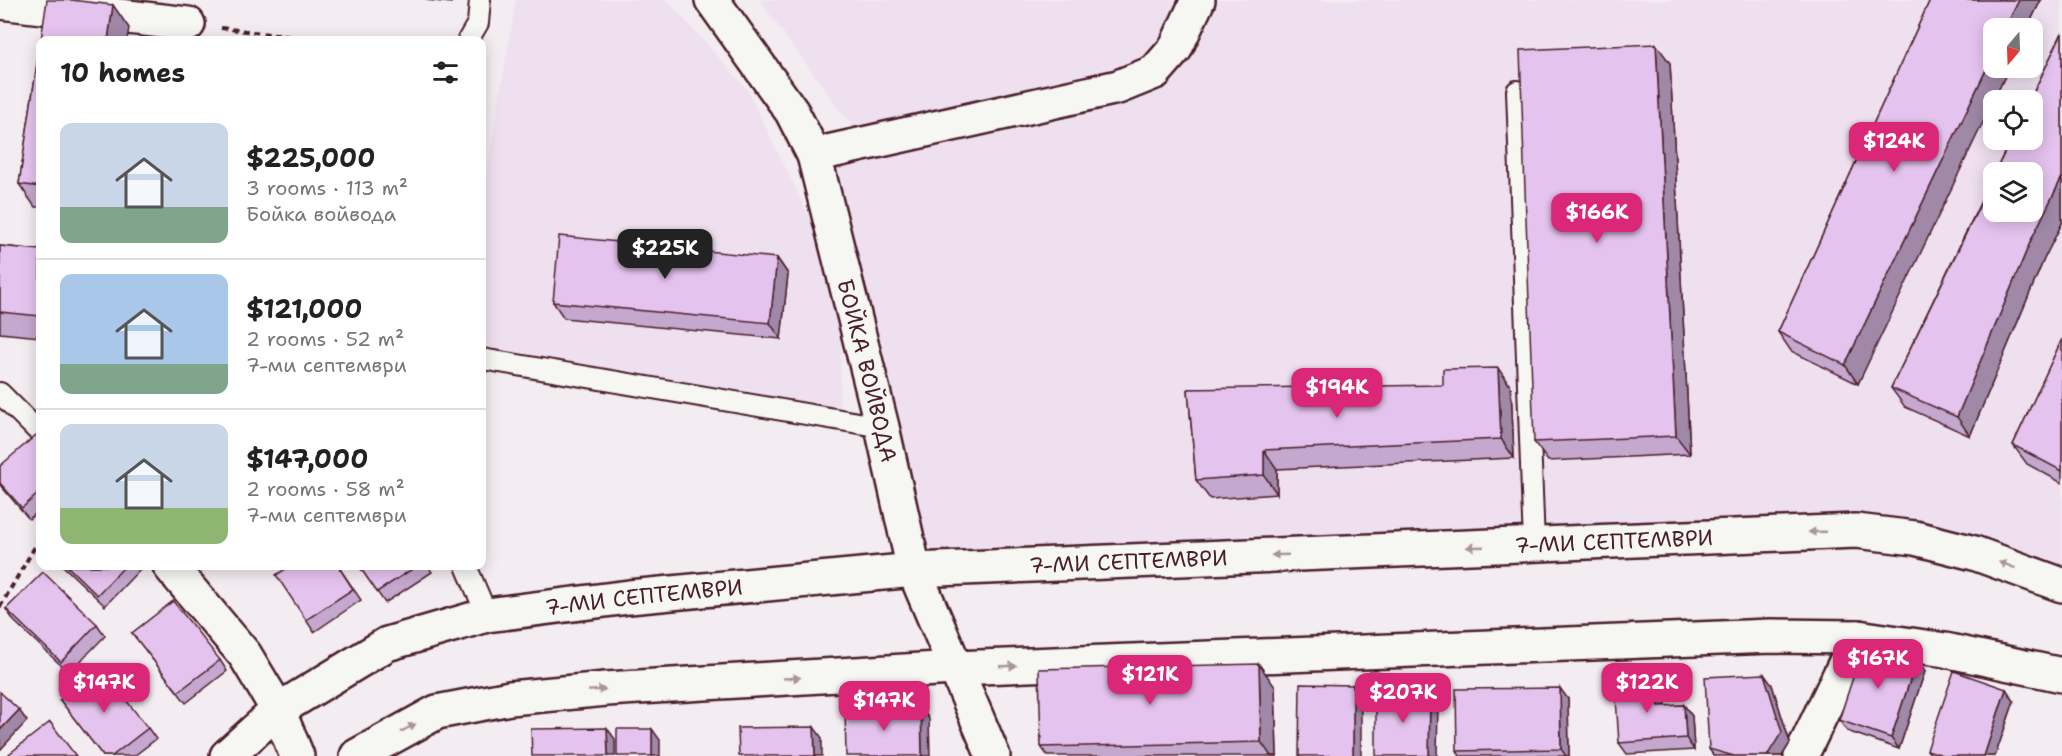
<!DOCTYPE html>
<html lang="en">
<head>
<meta charset="utf-8">
<style>
  :root { --surface:#fff; --page:#f6f6f6; --text:#222; --muted:#767676; --line:#e0e0e0; --accent:#db2777 }
  body { margin:0; font-family:"Shantell Sans",sans-serif; background:var(--page); color:var(--text); height:100vh; display:flex; flex-direction:column; font-size:22px; white-space:nowrap }
  * { box-sizing:border-box; margin:0 }
  p { font-size:20px; color:var(--muted) }
  .icon { flex:none; width:33px; height:33px; fill:none; stroke:currentColor; stroke-width:2; stroke-linecap:round; stroke-linejoin:round }
  .map { position:relative; flex:1; overflow:hidden }
  .details { position:absolute; left:36px; top:36px; width:450px; height:534px; display:flex; flex-direction:column; background:var(--surface); border-radius:12px; box-shadow:0 3px 15px #0003 }
  .details>* { flex:none }
  .needle { width:39px; rotate:199deg }
  .controls { position:absolute; left:1983px; top:18px; display:grid; gap:12px }
  .controls a { display:grid; place-items:center; width:60px; height:60px; border-radius:12px; background:var(--surface); box-shadow:0 3px 15px #0003; font-size:30px }
  .price { position:absolute; translate:-50% -51px; padding:0 14px; border-radius:12px; background:var(--accent); color:#fff; font-size:20px; line-height:39px; filter:drop-shadow(0 2px 3px #0008) }
  .price::after { content:''; position:absolute; left:50%; top:36px; width:18px; height:14px; margin-left:-9px; background:inherit; clip-path:polygon(0 0,100% 0,50% 100%) }
  .price.active { background:#222; color:#fff }
  ul { padding:0; list-style:none }
  li { display:flex; align-items:center; gap:18px; height:150px; padding:0 24px }
  li+li { border-top:2px solid var(--line) }
  li span { display:grid; place-items:center; flex:none; width:168px; height:120px; border-radius:12px; color:#555 }
  li>.icon { margin-inline-start:auto }
  span .icon { width:72px; height:72px; fill:#fffc; stroke-width:1 }
  li b { font-size:26px }
  h2 { display:flex; justify-content:space-between; align-items:center; height:72px; padding:0 24px; font-size:26px }
  .map>svg:first-child { display:block }
</style>
</head>
<body>
<div class="map">
<svg width="2062" height="756" viewBox="0 0 2062 756">
  <rect width="100%" height="100%" fill="#f3ecf1"/>
  <filter id="ink" filterUnits="userSpaceOnUse"><feTurbulence type="fractalNoise" baseFrequency=".0167" numOctaves="2"/><feDisplacementMap in="SourceGraphic" scale="12" xChannelSelector="R" yChannelSelector="G"/><feConvolveMatrix kernelMatrix="1 2 1 2 8 2 1 2 1" color-interpolation-filters="sRGB"/></filter>
  <g filter="url(#ink)">
    <!-- built -->
    <g fill="#efe0f0" fill-rule="evenodd">
      <path d="M516,0h151l80,89 96,198 -4,132 -357,-60v-159z"/>
      <path d="M759,0h1303v585l-147,-47 -1001,32 -100,-415 48,-15zM1994,28h38v40h-38zM1994,100h38v40h-38zM1994,172h38v40h-38z"/>
    </g>
    <g fill="none" stroke-linecap="round" stroke-linejoin="round">
      <!-- lane casing -->
      <g stroke="#4a1f2b" stroke-width="24">
        <g id="lane">
          <path d="M468,40l10,-17 2,-23"/>
          <path d="M1517,91l17,454"/>
          <path d="M482,359l400,68"/>
          <path d="M0,393l40,40"/>
          <path d="M466,566l21,49"/>
        </g>
      </g>
      <!-- street casing -->
      <g stroke="#4a1f2b" stroke-width="38">
        <g id="street">
          <path id="s1" d="M712,0l80,112 22,43 68,272 32,143 79,186"/>
          <path d="M0,2l188,22"/>
          <path d="M814,155l304,-68 37,-15 20,-23 23,-49"/>
          <path d="M170,566l75,89 33,55 19,46"/>
          <path d="M1801,756l57,-119"/>
        </g>
      </g>
      <!-- secondary casing -->
      <g stroke="#4a1f2b" stroke-width="38">
        <g id="secondary">
          <path id="s2" d="M227,756l51,-46 109,-66 100,-29 142,-18 285,-27 942,-39 59,7 59,15 88,32"/>
          <path d="M357,756l80,-44 73,-14 96,-9 348,-21 817,-32 87,1 87,13 117,25"/>
        </g>
      </g>
      <!-- path -->
      <g stroke="#4a1f2b" stroke-width="4" stroke-dasharray="6 4.5" stroke-linecap="butt">
        <path d="M221,28l97,12"/>
        <path d="M0,607l40,-69"/>
      </g>
      <!-- lane -->
      <use href="#lane" stroke="#f6f6f2" stroke-width="20"/>
      <!-- street -->
      <use href="#street" stroke="#f6f6f2" stroke-width="33"/>
      <!-- secondary -->
      <use href="#secondary" stroke="#f6f6f2" stroke-width="33"/>
    </g>
    <!-- wall -->
    <g fill="#c5a8ce" stroke="#4a1f2b" stroke-width="1.5">
      <path d="M426,0h25v3z"/>
      <path d="M1930,0h111l-14,28h-33l-136,356 -67,-33 -13,-19z"/>
      <path d="M2062,33v190l-18,36 -74,177 -65,-29 -14,-19z"/>
      <path d="M40,44v163h-5l-16,-23z"/>
      <path d="M1670,63l20,391 -142,7 -14,-19z"/>
      <path d="M0,246l40,4v87l-40,-4z"/>
      <path d="M777,258l11,16 -7,65 -217,-21 -11,-16z"/>
      <path d="M2062,339v144l-35,-19 -14,-19z"/>
      <path d="M1511,387l3,71 -237,11v25l-67,5 -14,-19 -8,-91z"/>
      <path d="M40,439v71l-11,9 -29,-34v-19z"/>
      <path d="M63,566h76l2,2 -36,38z"/>
      <path d="M338,566l23,34 -47,32 -8,-12z"/>
      <path d="M359,566h69l4,6 -47,31z"/>
      <path d="M6,609l91,15 8,12 -36,37 -55,-52z"/>
      <path d="M132,633l88,27 7,11 -41,32z"/>
      <path d="M1917,659l8,12 -26,78 -52,-18 -8,-11z"/>
      <path d="M1657,680l8,11 1,15 18,-1 8,11 2,34 -67,4 -8,-11z"/>
      <path d="M1772,685l18,58 -8,13h-68l-5,-7z"/>
      <path d="M1275,687l2,69h-229l-7,-9z"/>
      <path d="M2006,689l8,12 -19,55h-63l-5,-6z"/>
      <path d="M1568,699l1,57h-109l-3,-5z"/>
      <path d="M60,700l88,28 8,11 -22,17h-31z"/>
    </g>
    <!-- shaded-wall -->
    <g fill="#a088a7" stroke="#4a1f2b" stroke-width="1.5">
      <path d="M2019,0h22l-14,28h-22z"/>
      <path d="M113,5l16,23 -2,12h-19z"/>
      <path d="M1656,44l14,19 20,391 -14,-18z"/>
      <path d="M1994,53v15h15l-151,316 -13,-19z"/>
      <path d="M2062,177v46l-18,36 -74,177 -13,-19 74,-177z"/>
      <path d="M777,258l11,16 -7,65 -11,-16z"/>
      <path d="M1498,368l13,19 3,71 -13,-19z"/>
      <path d="M1264,450l13,19v25l-13,-19z"/>
      <path d="M1917,659l8,12 -26,78 -8,-11z"/>
      <path d="M1259,664l16,23 2,69h-6l-10,-14z"/>
      <path d="M1764,674l8,11 18,58 -8,13h-15z"/>
      <path d="M1657,680l8,11 2,27 -8,-12z"/>
      <path d="M1353,685l8,12v59h-8z"/>
      <path d="M1560,688l8,11 1,57h-3l-5,-7z"/>
      <path d="M2006,689l8,12 -19,55h-11z"/>
      <path d="M1430,693l8,12 -1,51h-8z"/>
      <path d="M1684,705l8,11 2,34 -8,-12z"/>
      <path d="M921,707l8,12 1,37h-8z"/>
      <path d="M19,710l8,11 -27,29v-20z"/>
      <path d="M814,727l8,11v18h-7z"/>
      <path d="M607,728l8,11v17h-7z"/>
      <path d="M652,729l8,11v16h-8z"/>
    </g>
    <!-- building -->
    <g fill="#e5c3ef" stroke="#4a1f2b" stroke-width="1.5">
      <path d="M47,0h24l42,5 -5,35h-67z"/>
      <path d="M1930,0h89l-14,28h-11v25l-149,312 -67,-33z"/>
      <path d="M2062,33v144l-31,63 -74,177 -66,-29 103,-212v36h38v-40h-37l16,-32h21v-40h-2z"/>
      <path d="M40,44v143l-21,-3z"/>
      <path d="M1656,44l20,392 -142,6 -14,-392z"/>
      <path d="M559,236l218,22 -7,65 -217,-21z"/>
      <path d="M0,246l40,4v66l-40,-4z"/>
      <path d="M2062,339v132l-49,-26z"/>
      <path d="M1498,368l3,71 -237,11v25l-68,5 -8,-91 255,-4v-16z"/>
      <path d="M36,435l4,4v53l-18,16 -22,-25v-17z"/>
      <path d="M67,566h58l-28,29z"/>
      <path d="M290,566h48l15,23 -47,31 -30,-45z"/>
      <path d="M359,566h58l-40,26z"/>
      <path d="M43,572l54,52 -36,38 -55,-53z"/>
      <path d="M173,601l47,59 -42,32 -46,-59z"/>
      <path d="M1865,641l52,18 -26,79 -52,-18z"/>
      <path d="M1259,664l2,78 -220,5 -2,-78z"/>
      <path d="M101,668l47,60 -36,28h-9l-43,-56z"/>
      <path d="M1954,671l52,18 -22,67h-38l-19,-6z"/>
      <path d="M1764,674l18,58 -15,24h-33l-25,-7 -4,-72z"/>
      <path d="M1657,680l2,26 25,-1 2,33 -67,5 -4,-60z"/>
      <path d="M1300,684l53,1v71h-54z"/>
      <path d="M1560,688l1,61 -104,2 -1,-62z"/>
      <path d="M0,692l19,18 -19,20z"/>
      <path d="M1376,693h54l-1,63h-53z"/>
      <path d="M921,707l1,49h-76l-1,-47z"/>
      <path d="M50,722l26,34h-66l-1,-2z"/>
      <path d="M814,727l1,29h-76l-1,-28z"/>
      <path d="M607,728l1,28h-76l-1,-27z"/>
      <rect x="617" y="729" width="35" height="27"/>
    </g>
    <!-- one-way arrows -->
    <defs><path id="oneway-solid" d="M-6-.8H1V-3.2L6.5 0L1 3.2V.8H-6Z" transform="scale(1.5)"/></defs>
    <g fill="#a99598">
      <use href="#oneway-solid" transform="translate(1817 532) rotate(178)"/>
      <use href="#oneway-solid" transform="translate(1475 547) rotate(178)"/>
      <use href="#oneway-solid" transform="translate(1280 555) rotate(178)"/>
      <use href="#oneway-solid" transform="translate(2007 565) rotate(-160)"/>
      <use href="#oneway-solid" transform="translate(1008 666) rotate(-2)"/>
      <use href="#oneway-solid" transform="translate(792 678) rotate(-3)"/>
      <use href="#oneway-solid" transform="translate(597 690) rotate(-5)"/>
      <use href="#oneway-solid" transform="translate(408 728) rotate(-28)"/>
    </g>
  </g>
  <g text-anchor="middle" dominant-baseline="central" stroke-width="5" stroke-linejoin="round" paint-order="stroke">
    <!-- street labels -->
    <g font-size="22" fill="#4a1f2b" stroke="#f6f6f2">
      <text stroke="none"><textPath href="#s1" startOffset="408">БОЙКА ВОЙВОДА</textPath></text>
      <text stroke="none"><textPath href="#s2" startOffset="1430">7-МИ СЕПТЕМВРИ</textPath></text>
      <text stroke="none"><textPath href="#s2" startOffset="944">7-МИ СЕПТЕМВРИ</textPath></text>
      <text stroke="none"><textPath href="#s2" startOffset="458">7-МИ СЕПТЕМВРИ</textPath></text>
    </g>
  </g>
</svg>
<div class="controls">
<a><svg class="needle" viewBox="-14 -14 28 28"><path d="M0-13l5 13h-10z" fill="#e53935"/><path d="M0 13l5-13h-10z" fill="#767676"/></svg></a>
<a><svg class="icon" aria-label="locate" viewBox="0 0 24 24"><circle cx="12" cy="12" r="6"/><path d="M12 2v4M12 18v4M2 12h4M18 12h4"/></svg></a>
<a><svg class="icon" aria-label="layers" viewBox="0 0 24 24"><path d="M12 4l9 5-9 5-9-5zM3 14l9 5 9-5"/></svg></a>
</div>
<b class="price" style="left:1894px;top:173px">$124K</b>
<b class="price" style="left:1597px;top:244px">$166K</b>
<b class="price active" style="left:665px;top:280px">$225K</b>
<b class="price" style="left:1337px;top:419px">$194K</b>
<b class="price" style="left:1878px;top:690px">$167K</b>
<b class="price" style="left:1150px;top:706px">$121K</b>
<b class="price" style="left:104px;top:714px">$147K</b>
<b class="price" style="left:1647px;top:714px">$122K</b>
<b class="price" style="left:1403px;top:724px">$207K</b>
<b class="price" style="left:884px;top:732px">$147K</b>
<section class="details">
<h2>10 homes<svg class="icon" aria-label="filters" viewBox="0 0 24 24"><path d="M4 7h16M4 17h16"/><circle cx="9" cy="7" r="2"/><circle cx="15" cy="17" r="2"/></svg></h2>
<ul>
<li><span style="background:linear-gradient(#c9d6e8 70%,#7fa58c 0)"><svg class="icon" aria-label="home" viewBox="0 0 24 24"><path d="M3 11l9-7 9 7M6 9v11h12V9"/></svg></span><div><b>$225,000</b><p>3 rooms · 113 m²</p><p>Бойка войвода</p></div></li>
<li><span style="background:linear-gradient(#a9c7e8 75%,#7fa58c 0)"><svg class="icon" aria-label="home" viewBox="0 0 24 24"><path d="M3 11l9-7 9 7M6 9v11h12V9"/></svg></span><div><b>$121,000</b><p>2 rooms · 52 m²</p><p>7-ми септември</p></div></li>
<li><span style="background:linear-gradient(#c9d6e8 70%,#8fb573 0)"><svg class="icon" aria-label="home" viewBox="0 0 24 24"><path d="M3 11l9-7 9 7M6 9v11h12V9"/></svg></span><div><b>$147,000</b><p>2 rooms · 58 m²</p><p>7-ми септември</p></div></li>
</ul>
</section>
</div>
</body>
</html>
